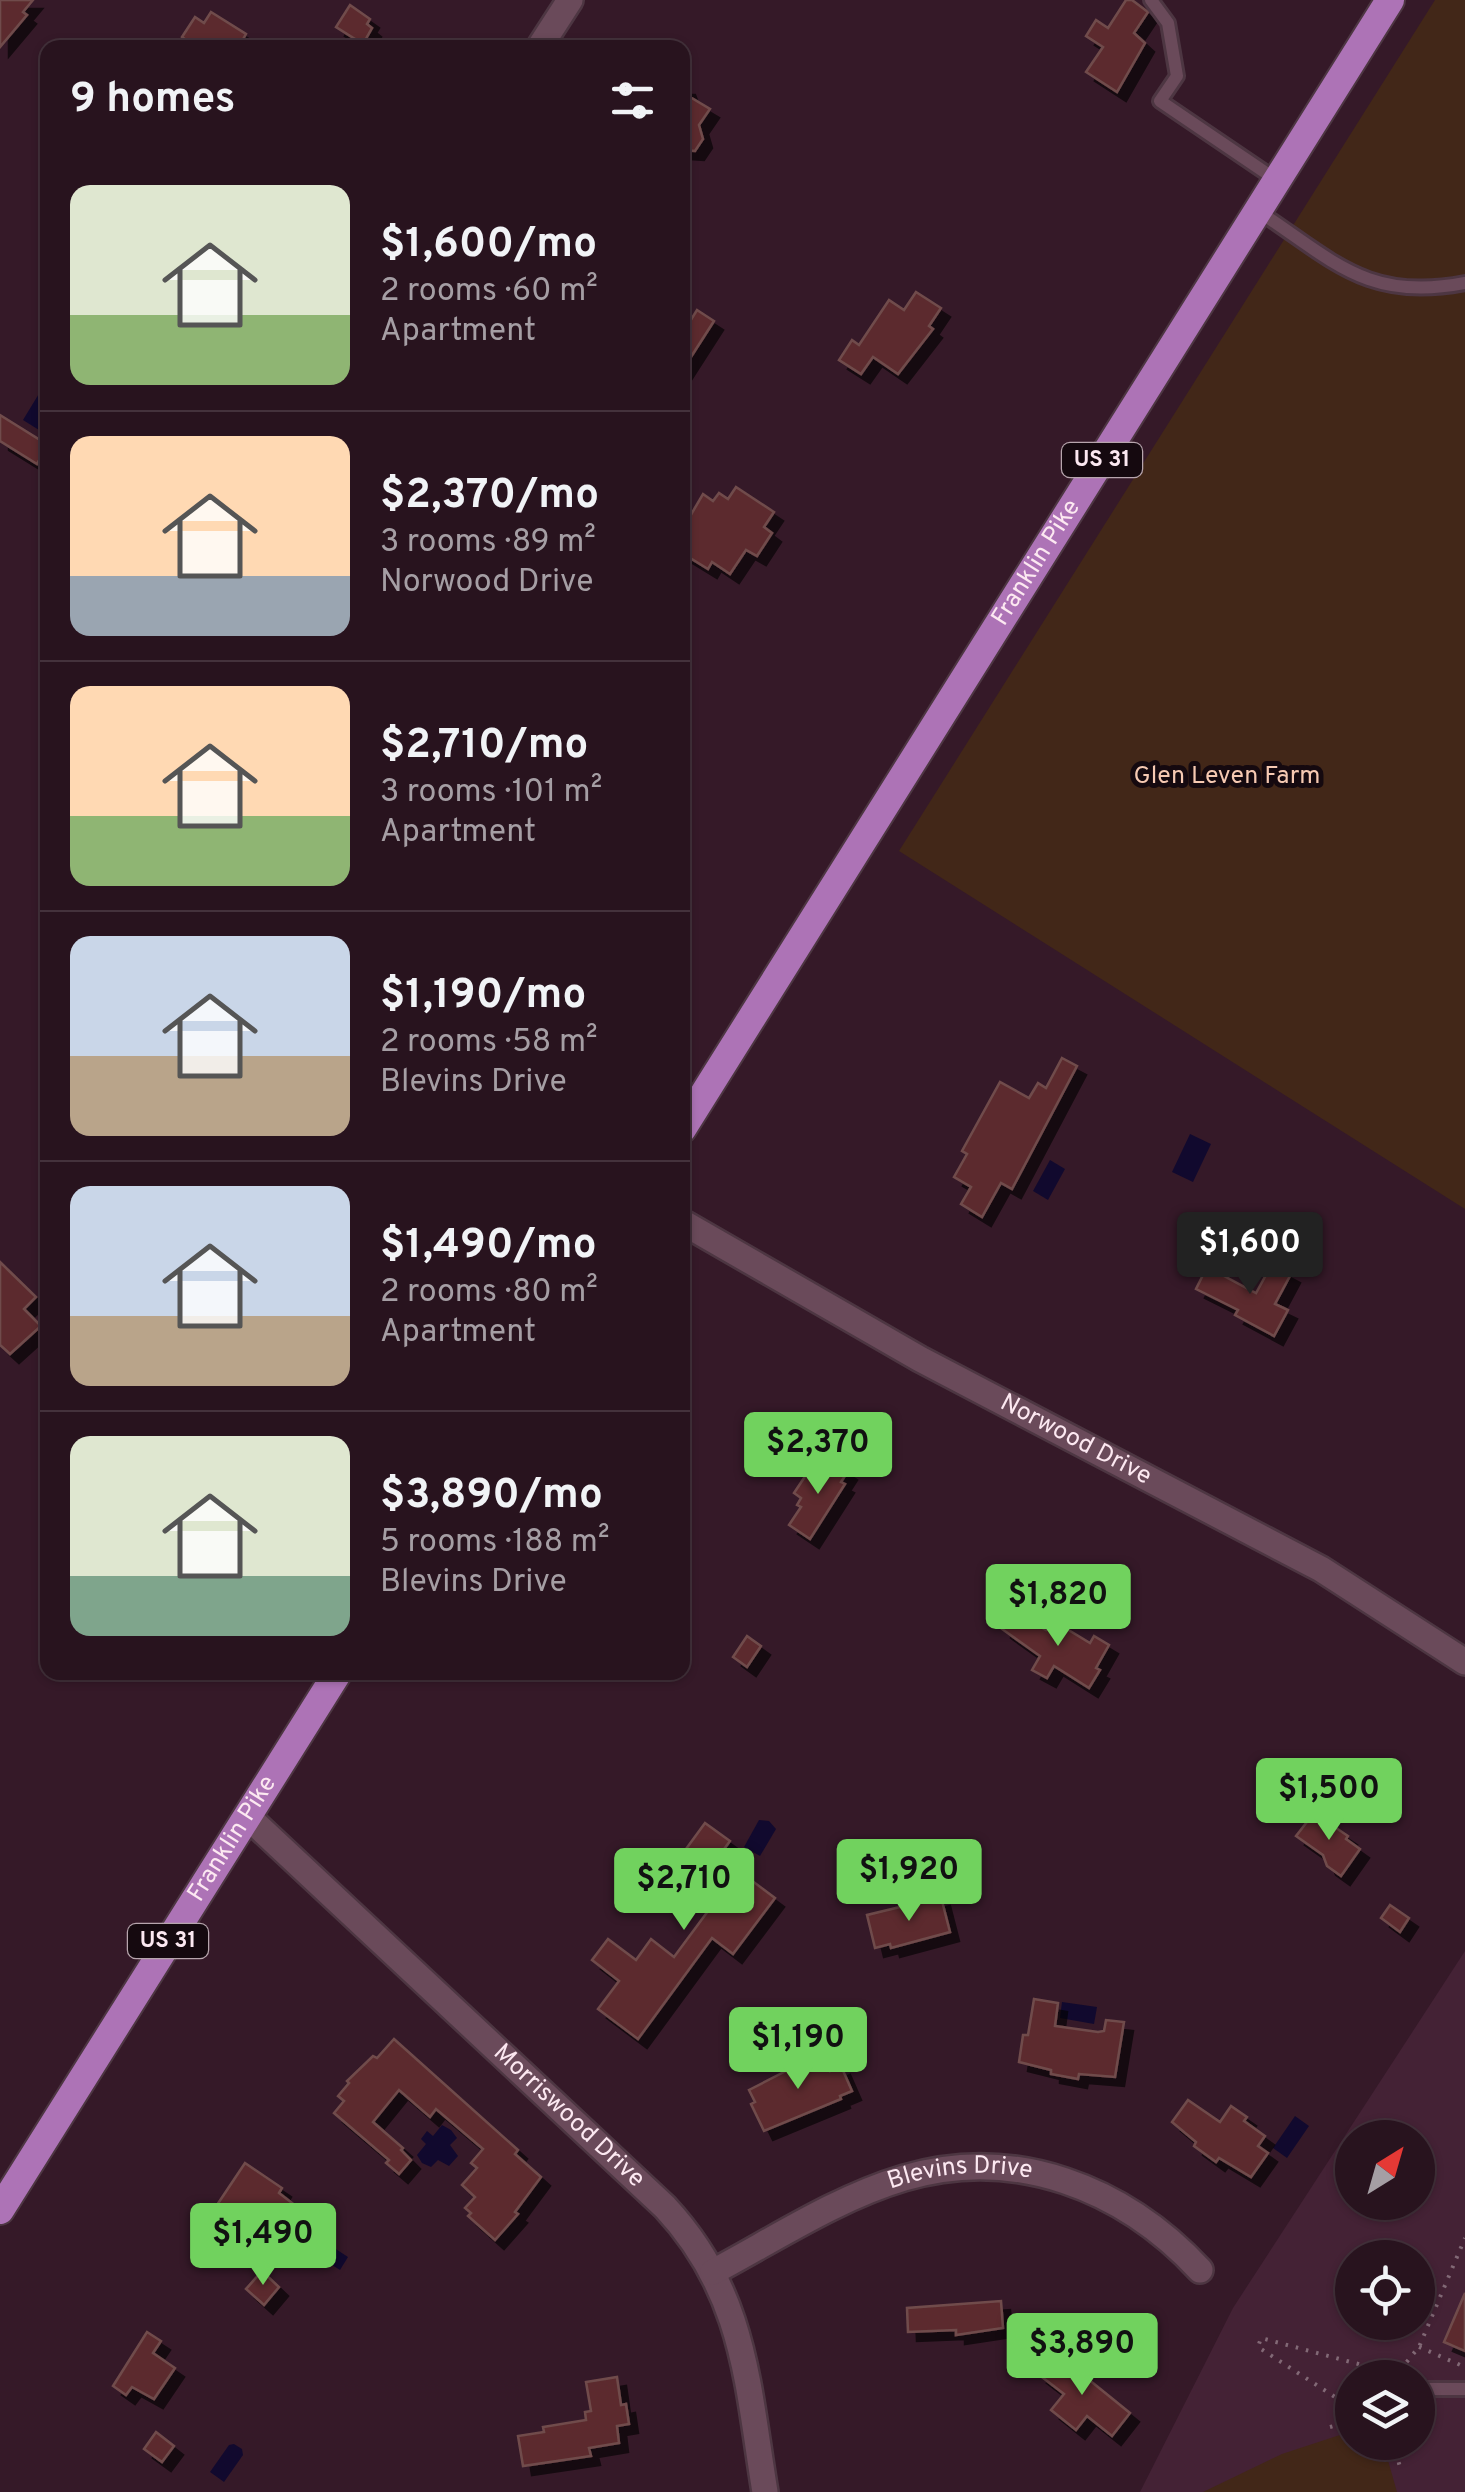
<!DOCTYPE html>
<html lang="en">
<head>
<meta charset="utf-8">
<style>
  :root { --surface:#28131e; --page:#34202b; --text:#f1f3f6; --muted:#a59ea4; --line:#44323c; --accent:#71d25e }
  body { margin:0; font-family:Overpass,sans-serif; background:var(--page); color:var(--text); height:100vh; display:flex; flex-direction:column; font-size:38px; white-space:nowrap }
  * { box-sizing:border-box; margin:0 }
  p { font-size:32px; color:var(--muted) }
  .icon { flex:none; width:55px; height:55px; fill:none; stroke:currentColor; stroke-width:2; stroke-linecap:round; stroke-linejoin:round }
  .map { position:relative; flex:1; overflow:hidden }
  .sheet { position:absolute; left:40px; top:40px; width:650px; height:1640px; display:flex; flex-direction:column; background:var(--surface); border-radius:20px; box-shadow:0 2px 8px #0004,0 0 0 2px var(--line) }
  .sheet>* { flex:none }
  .needle { width:65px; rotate:37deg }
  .controls { position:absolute; left:1335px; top:2120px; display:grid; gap:20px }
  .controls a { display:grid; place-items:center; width:100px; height:100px; border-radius:50%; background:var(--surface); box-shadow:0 2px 8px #0004,0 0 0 2px var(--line); font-size:50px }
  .price { position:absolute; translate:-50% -85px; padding:0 22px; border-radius:10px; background:var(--accent); color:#111; font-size:32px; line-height:65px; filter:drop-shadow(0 2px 5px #0008) }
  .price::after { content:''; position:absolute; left:50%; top:60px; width:30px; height:22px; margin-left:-15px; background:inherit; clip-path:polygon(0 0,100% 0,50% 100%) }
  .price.current { background:#222; color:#fff }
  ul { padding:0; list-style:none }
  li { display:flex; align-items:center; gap:30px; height:250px; padding:0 30px }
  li+li { border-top:2px solid var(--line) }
  li span { display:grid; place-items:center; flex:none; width:280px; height:200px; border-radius:20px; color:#555 }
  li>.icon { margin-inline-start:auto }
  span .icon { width:120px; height:120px; fill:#fffc; stroke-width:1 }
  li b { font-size:42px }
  h2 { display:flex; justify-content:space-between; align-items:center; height:120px; padding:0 30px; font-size:42px }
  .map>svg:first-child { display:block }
</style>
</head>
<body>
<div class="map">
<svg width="1465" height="2492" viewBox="0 0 1465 2492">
  <defs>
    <filter id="shadow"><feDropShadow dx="9" dy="9" stdDeviation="0" flood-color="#0009"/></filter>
  </defs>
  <rect width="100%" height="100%" fill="#351928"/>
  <!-- built -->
  <path fill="#442235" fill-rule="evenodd" d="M1465,1951v541h-325l93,-184zM1352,2138h66v64h-66zM1352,2258h66v64h-66zM1352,2378h66v64h-66z"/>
  <!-- green -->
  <g fill="#422718">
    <path d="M1435,0h30v1209l-566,-358z"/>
    <path d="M1352,2431v11l31,1 14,49h-194l79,-38z"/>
  </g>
  <!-- water -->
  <g fill="#11092e">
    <path d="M43,387l4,2v28l-8,13 -16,-10z"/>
    <path d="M1190,1134l21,10 -18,38 -21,-10z"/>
    <path d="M1050,1160l15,9 -17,31 -15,-9z"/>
    <path d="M759,1820l10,1 7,8 -16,27 -16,-9z"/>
    <path d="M1062,2002l35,5 -3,17 -34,-6z"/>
    <path d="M1295,2116l14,10 -22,32 -14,-10z"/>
    <path d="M442,2125l9,5 6,8 -7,7 8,11 -9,10 -11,-6 -7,7 -9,-4 -5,-8 9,-11 -5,-5 6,-8 6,5z"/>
    <path d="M319,2238l29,19 -8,13 -30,-19z"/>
    <path d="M234,2444l8,5 1,6 -19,27 -14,-10 19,-27z"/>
  </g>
  <!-- building -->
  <g fill="#5c2c2e" stroke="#704c4c" stroke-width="2.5" filter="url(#shadow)">
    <path d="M0,0h33l-10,12 4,3 -27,32z"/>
    <path d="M1126,0h6l16,12 -14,21 11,10 -28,49 -31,-20 17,-25 -17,-11 10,-16 12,8z"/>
    <path d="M350,5l20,14 -3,5 5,4 -9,16 -27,-17z"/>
    <path d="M211,12l35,22 -8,14h-41l-15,-11 13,-20 9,6z"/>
    <path d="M682,86h4l4,11 20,12 -11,16 4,14 -8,12 -13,-1z"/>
    <path d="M916,292l25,16 -12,18 4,3 -35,45 -25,-17 -12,17 -22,-14 13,-20 7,5 30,-45 15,10z"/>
    <path d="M697,310l17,11 -32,50v-37z"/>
    <path d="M0,415l48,30 -11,19 -37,-23z"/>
    <path d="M736,487l38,25 -10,15 8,6 -15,23 -11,-6 -16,24 -18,-12 -4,7 -26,-16v-23l21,-36 10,7 6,-8 9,6z"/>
    <path d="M1062,1058l15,8 -65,123 -11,-6 -19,34 -21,-13 10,-17 -17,-10 13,-23 -5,-3 38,-69 29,16 9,-15 8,5z"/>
    <path d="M0,1262l36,35 -12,12 17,17 -31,28 -10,-9z"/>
    <path d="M1272,1264l19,10 -16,30 13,6 -14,26 -39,-21 3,-5 -42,-21 11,-22 49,26z"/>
    <path d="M828,1458l20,13 -7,11 4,2 -35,55 -21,-14 12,-18 -4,-2 4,-7 -7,-5 14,-21 7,4z"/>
    <path d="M1013,1610l33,20 6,-10 38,23 4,-7 15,9 -13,23 4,2 -11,18 -35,-22 -7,12 -15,-8 8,-14 -38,-27z"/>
    <path d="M747,1636l14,10 -14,21 -14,-10z"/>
    <path d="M1314,1813l34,23 -2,3 14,10 -19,27 -14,-10 -4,-11 -27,-19z"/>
    <path d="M705,1823l25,18 -11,15 56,42 -42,56 -21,-16 -74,101 -40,-30 21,-28 -27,-21 16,-21 28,21 15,-21 23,18 37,-50 -44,-32z"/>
    <path d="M941,1897l9,35 -59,16 -1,-4 -15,4 -8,-33z"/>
    <path d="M1390,1905l19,13 -9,14 -19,-14z"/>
    <path d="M1034,1999l24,4 -3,23 43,6 6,-1 2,-11 18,2 -9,55 -36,-3 -1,5 -27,-5v-4l-32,-8 4,-27h5z"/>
    <path d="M394,2039l124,111 -3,4 26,23 -26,35 3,2 -23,26 -27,-24 3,-3 -6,-5 10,-11 -13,-12 15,-17 -6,-5 12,-14 -47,-40 -6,8 -31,-27 -26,32 30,26 -2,2 10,10 -12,14 -13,-11 3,-3 -55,-47 10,-12 -6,-5 11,-13 -2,-2 26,-25 4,2z"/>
    <path d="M821,2053l9,18 11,-5 11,25 -12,5 1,3 -77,32 -13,-27 4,-2 -6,-12z"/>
    <path d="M1188,2100l32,22 11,-16 16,11 -3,4 21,15 -7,10 10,7 -17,24 -32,-19 -3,4 -22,-16 2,-4 -24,-20z"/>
    <path d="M245,2163l37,25 -3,5 30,23 -21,33 -11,-7 -5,8 -59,-39z"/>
    <path d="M262,2271l17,16 -15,18 -18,-16z"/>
    <path d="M1465,2293v58l-21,-9z"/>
    <path d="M1001,2301l2,27 -47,7v-5l-48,2 -1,-24z"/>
    <path d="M147,2332l14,9 -8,12 22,15 -21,31 -22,-12 -6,8 -13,-9z"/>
    <path d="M1056,2353l74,60 -18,23 -25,-20 -11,14 -25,-20 13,-16 -26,-20z"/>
    <path d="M617,2377l4,28 5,-1 3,20 -12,2 2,17 -30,5 2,8 -68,10 -5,-30 26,-4 -1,-5 43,-7 -1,-8 6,-1 -5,-29z"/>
    <path d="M156,2432l18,14 -12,16 -18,-13z"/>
  </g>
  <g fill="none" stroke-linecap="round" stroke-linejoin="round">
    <!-- service casing -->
    <g stroke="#4d3642" stroke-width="18">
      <g id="service">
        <path d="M1151,0l17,23 9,53 -17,25 118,80"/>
        <path d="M1258,211c76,50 110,91 207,72"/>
        <path d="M1424,2389h41"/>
      </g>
    </g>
    <!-- minor casing -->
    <g stroke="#4d3642" stroke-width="30">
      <g id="minor">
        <path d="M539,48l31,-48"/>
        <path id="s1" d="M682,1222l238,137 401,210 144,93"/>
        <path id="s2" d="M247,1816l418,391c80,86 82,175 100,285"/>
        <path id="s3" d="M713,2272c62,-33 124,-74 191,-94 111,-33 220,10 296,92"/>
      </g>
    </g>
    <!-- primary casing -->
    <g stroke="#4d3642" stroke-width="32">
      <g id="primary">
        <path id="s4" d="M682,1129l708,-1129"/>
        <path id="s5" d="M0,2210l338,-538"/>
      </g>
    </g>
    <!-- path -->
    <g stroke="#826976" stroke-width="4" stroke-dasharray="2.5 8" stroke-linecap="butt">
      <path d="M1419,2347l46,20"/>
      <path d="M1400,2370l19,-23 46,-109"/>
      <path d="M1372,2378l5,-9 12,-9"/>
      <path d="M1352,2408l-94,-61 3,-9 116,31"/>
      <path d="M1330,2427l22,-6"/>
      <path d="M1393,2442l7,25"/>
    </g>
    <!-- service -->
    <use href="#service" stroke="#6a4a5a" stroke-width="12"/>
    <!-- minor -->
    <use href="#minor" stroke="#6a4a5a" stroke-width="25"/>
    <!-- primary -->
    <use href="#primary" stroke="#ad73b6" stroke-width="28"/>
  </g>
  <g text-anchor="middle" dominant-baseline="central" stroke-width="10" stroke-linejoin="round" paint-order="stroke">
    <!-- shield labels -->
    <g fill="#15090f" stroke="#b7a5ad" stroke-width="2.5">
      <rect x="1062" y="443" width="80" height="34" rx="8"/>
      <rect x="128" y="1924" width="80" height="34" rx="8"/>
    </g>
    <g font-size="22" font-weight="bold" fill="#fce8f1">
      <text x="1102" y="460">US 31</text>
      <text x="168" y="1941">US 31</text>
    </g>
    <!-- street labels -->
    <g font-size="25" fill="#fce8f1" stroke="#15090f">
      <text stroke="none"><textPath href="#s4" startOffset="668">Franklin Pike</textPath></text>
      <text stroke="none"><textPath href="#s1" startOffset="450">Norwood Drive</textPath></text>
      <text stroke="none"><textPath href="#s5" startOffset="438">Franklin Pike</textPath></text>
      <text stroke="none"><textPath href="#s2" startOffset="440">Morriswood Drive</textPath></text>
      <text stroke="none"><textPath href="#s3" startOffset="270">Blevins Drive</textPath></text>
    </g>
    <!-- park labels -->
    <g font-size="25" fill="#f6c9b2" stroke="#15090f">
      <text x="1227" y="777">Glen Leven Farm</text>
    </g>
  </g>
</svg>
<div class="controls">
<a><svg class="needle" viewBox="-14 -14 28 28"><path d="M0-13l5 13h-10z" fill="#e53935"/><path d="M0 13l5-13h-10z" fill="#a59ea4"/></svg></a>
<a><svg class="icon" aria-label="locate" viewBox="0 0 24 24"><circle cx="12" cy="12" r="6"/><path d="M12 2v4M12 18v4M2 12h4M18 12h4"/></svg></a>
<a><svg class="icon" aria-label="layers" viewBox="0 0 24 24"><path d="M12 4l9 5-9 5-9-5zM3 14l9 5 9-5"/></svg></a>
</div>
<b class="price current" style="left:1250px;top:1297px">$1,600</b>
<b class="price" style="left:818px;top:1497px">$2,370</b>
<b class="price" style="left:1058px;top:1649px">$1,820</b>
<b class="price" style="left:1329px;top:1843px">$1,500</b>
<b class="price" style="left:909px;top:1924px">$1,920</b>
<b class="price" style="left:684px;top:1933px">$2,710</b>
<b class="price" style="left:798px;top:2092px">$1,190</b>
<b class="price" style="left:263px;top:2288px">$1,490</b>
<b class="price" style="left:1082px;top:2398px">$3,890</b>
<section class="sheet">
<h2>9 homes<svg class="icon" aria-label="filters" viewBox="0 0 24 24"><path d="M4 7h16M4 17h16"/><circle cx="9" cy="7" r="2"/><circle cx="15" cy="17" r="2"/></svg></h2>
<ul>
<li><span style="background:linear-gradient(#dfe7d0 65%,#8fb573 0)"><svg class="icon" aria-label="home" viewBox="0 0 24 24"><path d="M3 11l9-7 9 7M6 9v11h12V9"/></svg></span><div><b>$1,600/mo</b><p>2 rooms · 60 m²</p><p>Apartment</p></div></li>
<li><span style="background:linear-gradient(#ffd9b3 70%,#9aa5b1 0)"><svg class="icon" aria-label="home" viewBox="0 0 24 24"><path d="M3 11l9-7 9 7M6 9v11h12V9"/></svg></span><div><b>$2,370/mo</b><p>3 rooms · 89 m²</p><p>Norwood Drive</p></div></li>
<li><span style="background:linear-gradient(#ffd9b3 65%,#8fb573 0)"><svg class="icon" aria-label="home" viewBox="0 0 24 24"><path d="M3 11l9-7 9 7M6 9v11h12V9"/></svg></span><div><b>$2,710/mo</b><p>3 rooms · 101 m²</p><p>Apartment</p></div></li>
<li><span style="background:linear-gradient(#c9d6e8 60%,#b9a48a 0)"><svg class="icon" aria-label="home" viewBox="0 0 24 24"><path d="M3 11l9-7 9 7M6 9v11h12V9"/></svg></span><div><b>$1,190/mo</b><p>2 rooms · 58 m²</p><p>Blevins Drive</p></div></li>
<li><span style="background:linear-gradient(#c9d6e8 65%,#b9a48a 0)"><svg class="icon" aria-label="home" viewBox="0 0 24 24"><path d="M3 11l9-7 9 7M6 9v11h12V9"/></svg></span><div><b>$1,490/mo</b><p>2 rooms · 80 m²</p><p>Apartment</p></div></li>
<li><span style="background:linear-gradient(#dfe7d0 70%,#7fa58c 0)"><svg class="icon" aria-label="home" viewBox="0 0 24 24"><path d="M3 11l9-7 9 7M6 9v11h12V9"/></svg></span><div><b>$3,890/mo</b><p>5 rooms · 188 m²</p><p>Blevins Drive</p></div></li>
</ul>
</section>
</div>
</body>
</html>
